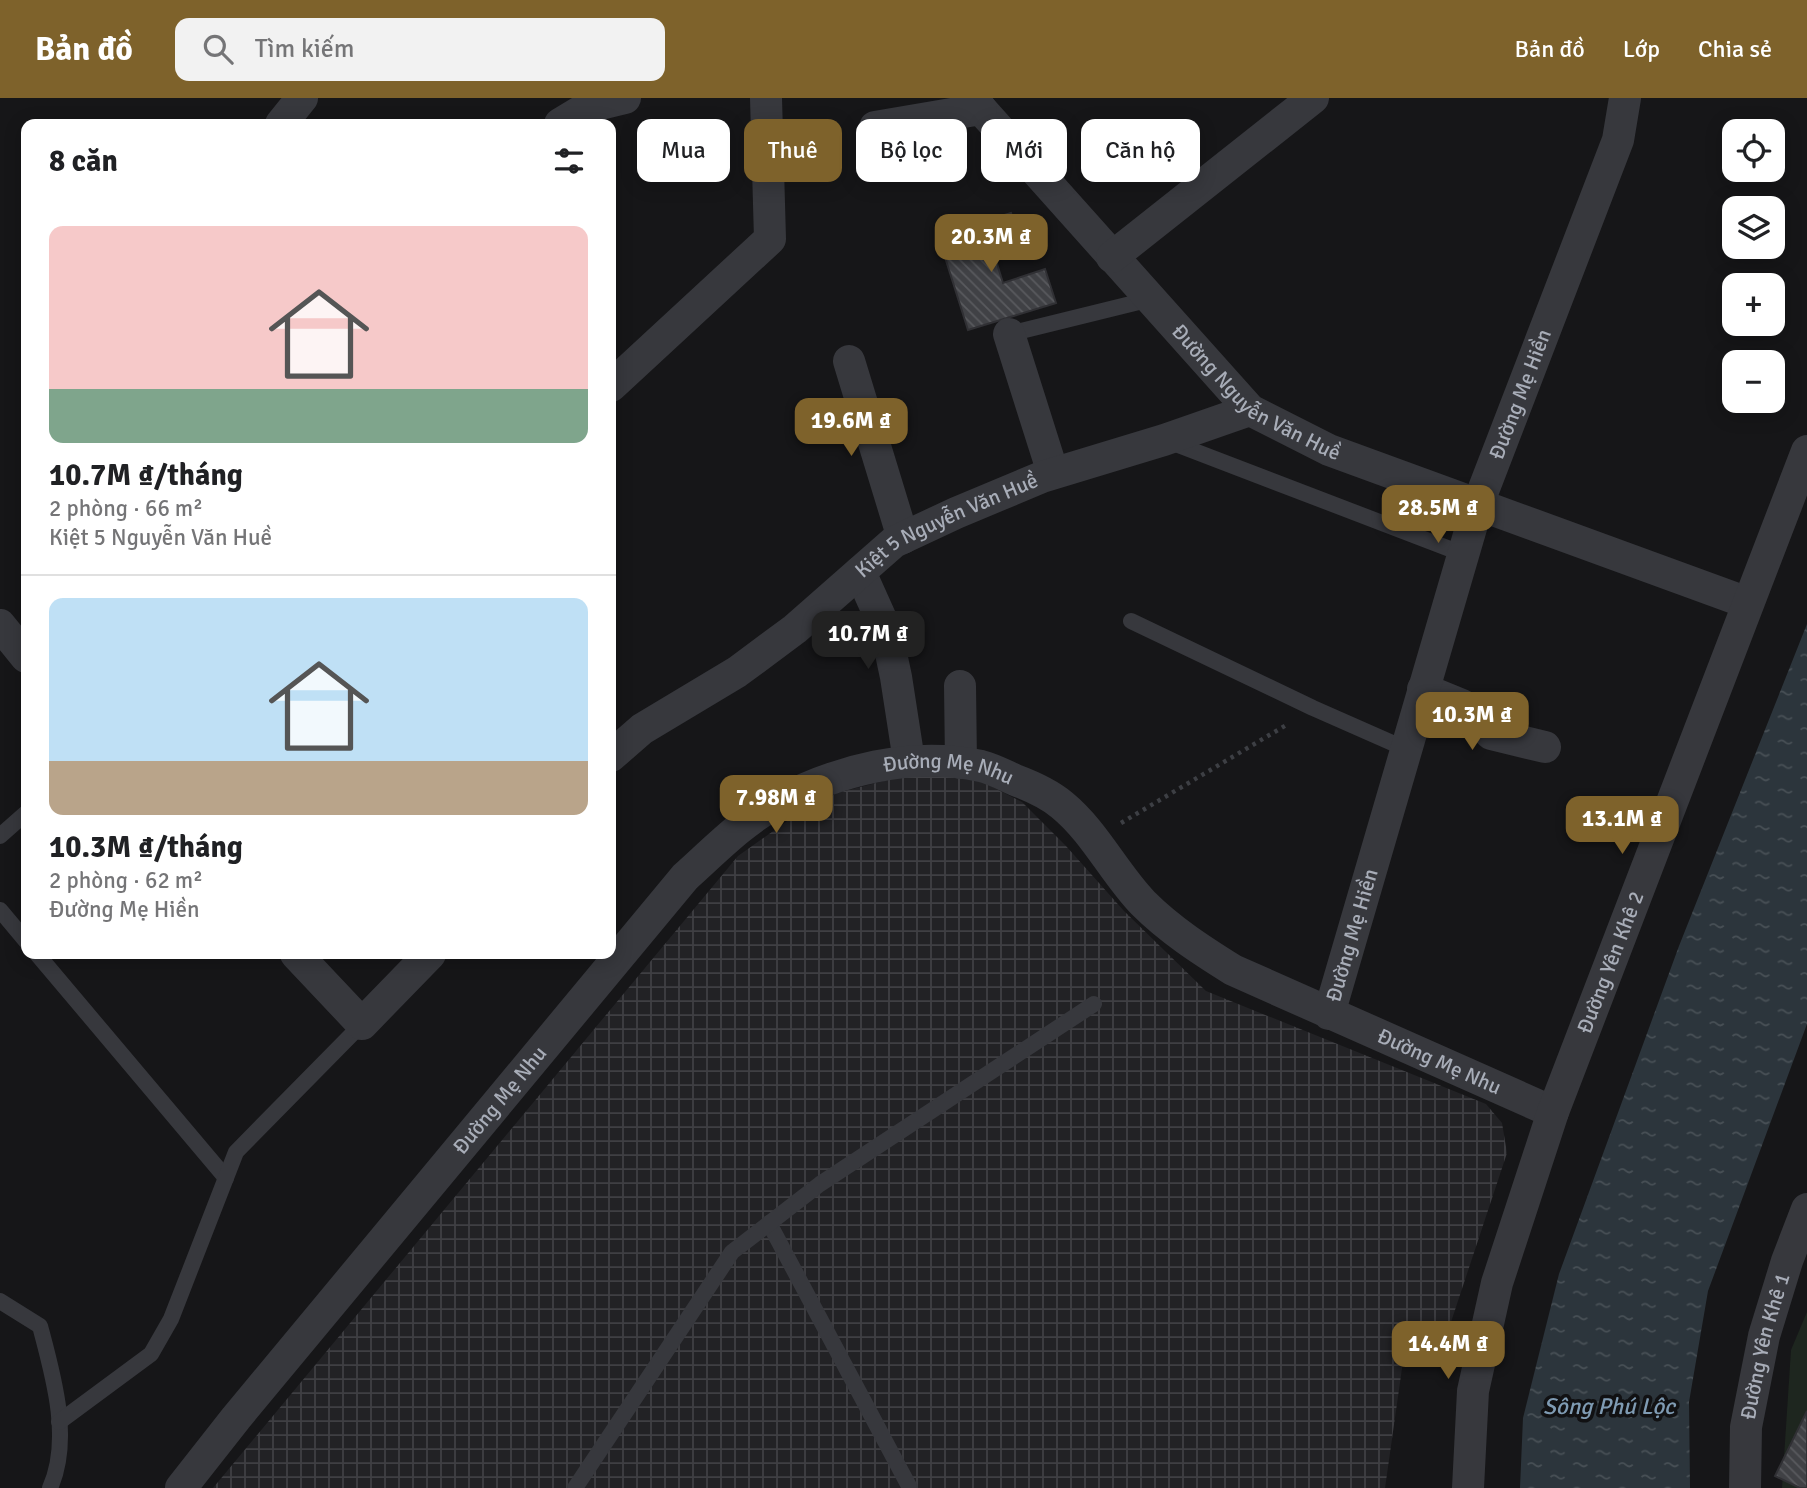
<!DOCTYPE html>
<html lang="vi">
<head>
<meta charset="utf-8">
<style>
  :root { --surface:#fff; --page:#f2f2f2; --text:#202124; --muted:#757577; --line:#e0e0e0; --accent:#7e622b }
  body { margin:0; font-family:Signika,sans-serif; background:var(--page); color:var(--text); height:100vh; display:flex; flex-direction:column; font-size:26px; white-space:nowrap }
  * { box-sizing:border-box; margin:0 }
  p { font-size:23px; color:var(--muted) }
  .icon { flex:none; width:38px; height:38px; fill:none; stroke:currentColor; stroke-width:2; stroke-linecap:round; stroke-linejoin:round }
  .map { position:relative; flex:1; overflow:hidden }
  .sheet { position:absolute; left:21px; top:21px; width:595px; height:840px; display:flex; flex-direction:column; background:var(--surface); border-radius:14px; box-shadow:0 4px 18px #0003 }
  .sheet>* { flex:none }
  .top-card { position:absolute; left:637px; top:21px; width:665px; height:63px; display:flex; gap:14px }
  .fabs { position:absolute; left:1722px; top:21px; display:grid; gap:14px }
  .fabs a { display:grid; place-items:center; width:63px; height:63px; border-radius:14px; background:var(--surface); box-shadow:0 4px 18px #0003; font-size:35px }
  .price { position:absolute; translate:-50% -60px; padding:0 16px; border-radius:14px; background:var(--accent); color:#fff; font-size:23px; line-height:46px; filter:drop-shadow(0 2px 4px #0008) }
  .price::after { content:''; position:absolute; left:50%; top:42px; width:21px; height:16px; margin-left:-10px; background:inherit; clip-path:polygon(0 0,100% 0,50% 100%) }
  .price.on { background:#222; color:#fff }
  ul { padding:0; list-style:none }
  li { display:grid; align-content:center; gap:14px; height:371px; padding:0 28px }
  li+li { border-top:2px solid var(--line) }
  li span { display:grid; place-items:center; height:217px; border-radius:14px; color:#555 }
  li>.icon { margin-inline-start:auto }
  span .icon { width:126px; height:126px; fill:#fffc; stroke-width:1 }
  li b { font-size:30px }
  h2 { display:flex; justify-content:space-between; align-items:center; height:84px; padding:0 28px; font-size:30px }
  .tag { padding:0 24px; border-radius:14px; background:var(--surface); box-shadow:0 4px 18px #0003; font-size:24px; line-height:63px }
  .tag.on { background:var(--accent); color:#fff }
  header { display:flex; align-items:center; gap:42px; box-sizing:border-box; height:98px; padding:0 35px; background:var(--accent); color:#fff }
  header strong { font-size:33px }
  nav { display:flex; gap:38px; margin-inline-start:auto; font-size:24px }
  .search { width:490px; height:63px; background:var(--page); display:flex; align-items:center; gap:18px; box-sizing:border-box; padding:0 24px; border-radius:14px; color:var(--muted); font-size:26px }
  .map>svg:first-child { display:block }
</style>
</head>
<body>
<header>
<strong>Bản đồ</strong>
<div class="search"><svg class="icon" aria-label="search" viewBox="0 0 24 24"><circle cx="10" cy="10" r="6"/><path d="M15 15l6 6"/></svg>Tìm kiếm</div>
<nav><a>Bản đồ</a><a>Lớp</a><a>Chia sẻ</a></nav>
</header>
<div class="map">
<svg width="1807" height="1390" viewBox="0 0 1807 1390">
  <defs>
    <pattern id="industrial-grid" width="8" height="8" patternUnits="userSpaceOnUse" patternTransform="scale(1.75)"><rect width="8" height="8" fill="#222225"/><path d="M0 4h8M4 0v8" fill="none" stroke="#3f3f43"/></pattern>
    <pattern id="water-ripples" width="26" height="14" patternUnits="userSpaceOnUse" patternTransform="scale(1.75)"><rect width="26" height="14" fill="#2c353c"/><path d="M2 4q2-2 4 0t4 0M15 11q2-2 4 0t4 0" fill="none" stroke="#485056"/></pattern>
    <pattern id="building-back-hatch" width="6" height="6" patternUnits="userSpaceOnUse" patternTransform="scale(1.75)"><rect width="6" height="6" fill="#404145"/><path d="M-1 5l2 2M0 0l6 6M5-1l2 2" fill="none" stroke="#595a5e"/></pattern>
  </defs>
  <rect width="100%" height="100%" fill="#161618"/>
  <!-- industrial -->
  <path fill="url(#industrial-grid)" d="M907,677l68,3 47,24 44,44 58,65 82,80 280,113 16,19 5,30 -57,172 -42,1 -23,162h-1172l525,-632 55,-39 44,-24z"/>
  <!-- park -->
  <path fill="#1e261f" d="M1807,1214v176h-25l9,-138z"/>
  <!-- water -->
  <path fill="url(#water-ripples)" d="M1807,526v400l-99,267 -19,111 1,86h-170l3,-70 36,-144 120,-328z"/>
  <!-- building -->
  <g fill="url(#building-back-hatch)" stroke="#303034" stroke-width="2">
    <path d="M1011,115l10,33 -27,8 9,29 42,-14 11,34 -88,27 -30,-95z"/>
    <path d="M1807,1313v77h-7l-25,-12z"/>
  </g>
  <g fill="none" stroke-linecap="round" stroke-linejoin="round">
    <!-- path -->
    <path stroke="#3d3f44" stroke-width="4.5" stroke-dasharray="3.5 5" stroke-linecap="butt" d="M1121,725l167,-99"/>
    <!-- lane -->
    <g stroke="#37383d" stroke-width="16">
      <path d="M1009,236l142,-35"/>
      <path d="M1168,343l295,113"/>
      <path d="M1131,523l182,87 93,41"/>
      <path d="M0,738l26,-23"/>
      <path d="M0,812l26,31"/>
      <path d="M37,856l189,224"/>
      <path d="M769,1125l141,265"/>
      <path d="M0,1203l40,25c13,49 32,113 10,162"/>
      <path d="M59,1324l92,-68 20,-35 65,-167 126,-128"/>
      <path d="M575,1390l157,-236 88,-68 274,-180"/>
    </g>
    <!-- street -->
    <g stroke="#37383d" stroke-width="32">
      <path id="s1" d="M971,0l279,312 79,40 419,153"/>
      <path d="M281,26l21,-26"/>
      <path d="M560,26l28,-17 37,-9"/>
      <path d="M875,29l106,-18"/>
      <path d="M1112,159l201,-159"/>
      <path d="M1009,236l44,139"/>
      <path d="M849,263l54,177"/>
      <path d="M611,288l159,-147 -4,-141"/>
      <path d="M860,474l26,58 10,47 13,84"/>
      <path d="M0,527l26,32"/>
      <path d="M960,588l1,77"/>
      <path d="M1423,591l39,16 29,29 54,13"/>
      <path id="s2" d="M611,658l31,-27 95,-57 58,-43 99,-87 62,-29 86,-36 122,-37 86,-30"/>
      <path d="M296,856l66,70 68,-70"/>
      <path id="s3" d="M1329,916l149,-510 140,-364 7,-42"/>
      <path id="s4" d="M181,1390l55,-70 449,-541c29,-26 57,-55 91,-74 61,-33 136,-52 205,-37 12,3 23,9 34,14 16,6 34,14 47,25 33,27 52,68 81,98 27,27 58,47 90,67l320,142"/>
      <path id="s5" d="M1468,1390l5,-97 24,-108 56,-171 254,-661"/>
      <path id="s6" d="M1745,1390l1,-61 18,-91 23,-75 20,-52"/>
    </g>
  </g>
  <g text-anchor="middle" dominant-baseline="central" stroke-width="7" stroke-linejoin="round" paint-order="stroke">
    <!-- street labels -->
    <g font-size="21" fill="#a8adb8" stroke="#111113">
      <text stroke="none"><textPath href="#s1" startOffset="413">Đường Nguyễn Văn Huề</textPath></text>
      <text stroke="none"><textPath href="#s3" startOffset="649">Đường Mẹ Hiền</textPath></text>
      <text stroke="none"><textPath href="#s2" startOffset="410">Kiệt 5 Nguyễn Văn Huề</textPath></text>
      <text stroke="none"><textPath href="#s4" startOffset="1090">Đường Mẹ Nhu</textPath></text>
      <text stroke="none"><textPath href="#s3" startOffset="82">Đường Mẹ Hiền</textPath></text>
      <text stroke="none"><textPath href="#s5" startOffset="548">Đường Yên Khê 2</textPath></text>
      <text stroke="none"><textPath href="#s4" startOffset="1678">Đường Mẹ Nhu</textPath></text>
      <text stroke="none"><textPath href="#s4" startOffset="502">Đường Mẹ Nhu</textPath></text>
      <text stroke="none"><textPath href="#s6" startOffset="144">Đường Yên Khê 1</textPath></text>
    </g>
    <!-- water labels -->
    <g font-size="23" font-style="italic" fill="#7f9bb3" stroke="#111113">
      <text x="1609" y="1308">Sông Phú Lộc</text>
    </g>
  </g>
</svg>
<div class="fabs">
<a><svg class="icon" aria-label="locate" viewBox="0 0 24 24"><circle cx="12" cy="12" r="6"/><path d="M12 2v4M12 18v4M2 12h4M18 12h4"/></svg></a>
<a><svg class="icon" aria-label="layers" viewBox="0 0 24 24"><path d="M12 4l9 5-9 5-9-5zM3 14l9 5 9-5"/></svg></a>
<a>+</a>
<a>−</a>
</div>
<b class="price" style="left:991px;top:176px">20.3M ₫</b>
<b class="price" style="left:851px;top:360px">19.6M ₫</b>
<b class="price" style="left:1438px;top:447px">28.5M ₫</b>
<b class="price on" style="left:868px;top:573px">10.7M ₫</b>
<b class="price" style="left:1472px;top:654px">10.3M ₫</b>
<b class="price" style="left:776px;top:737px">7.98M ₫</b>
<b class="price" style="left:1622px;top:758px">13.1M ₫</b>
<b class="price" style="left:1448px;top:1283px">14.4M ₫</b>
<div class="top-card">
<a class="tag">Mua</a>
<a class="tag on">Thuê</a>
<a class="tag">Bộ lọc</a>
<a class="tag">Mới</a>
<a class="tag">Căn hộ</a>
</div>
<section class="sheet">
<h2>8 căn<svg class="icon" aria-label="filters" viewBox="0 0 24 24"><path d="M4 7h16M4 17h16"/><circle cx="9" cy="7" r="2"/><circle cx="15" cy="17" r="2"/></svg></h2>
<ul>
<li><span style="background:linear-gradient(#f6c9c9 75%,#7fa58c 0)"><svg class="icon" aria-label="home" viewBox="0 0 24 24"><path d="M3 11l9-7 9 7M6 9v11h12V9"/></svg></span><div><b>10.7M ₫/tháng</b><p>2 phòng · 66 m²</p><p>Kiệt 5 Nguyễn Văn Huề</p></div></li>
<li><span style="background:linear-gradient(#bfe0f5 75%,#b9a48a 0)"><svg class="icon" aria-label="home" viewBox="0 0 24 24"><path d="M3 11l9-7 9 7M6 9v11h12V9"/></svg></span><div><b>10.3M ₫/tháng</b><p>2 phòng · 62 m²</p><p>Đường Mẹ Hiền</p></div></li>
</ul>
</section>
</div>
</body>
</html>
